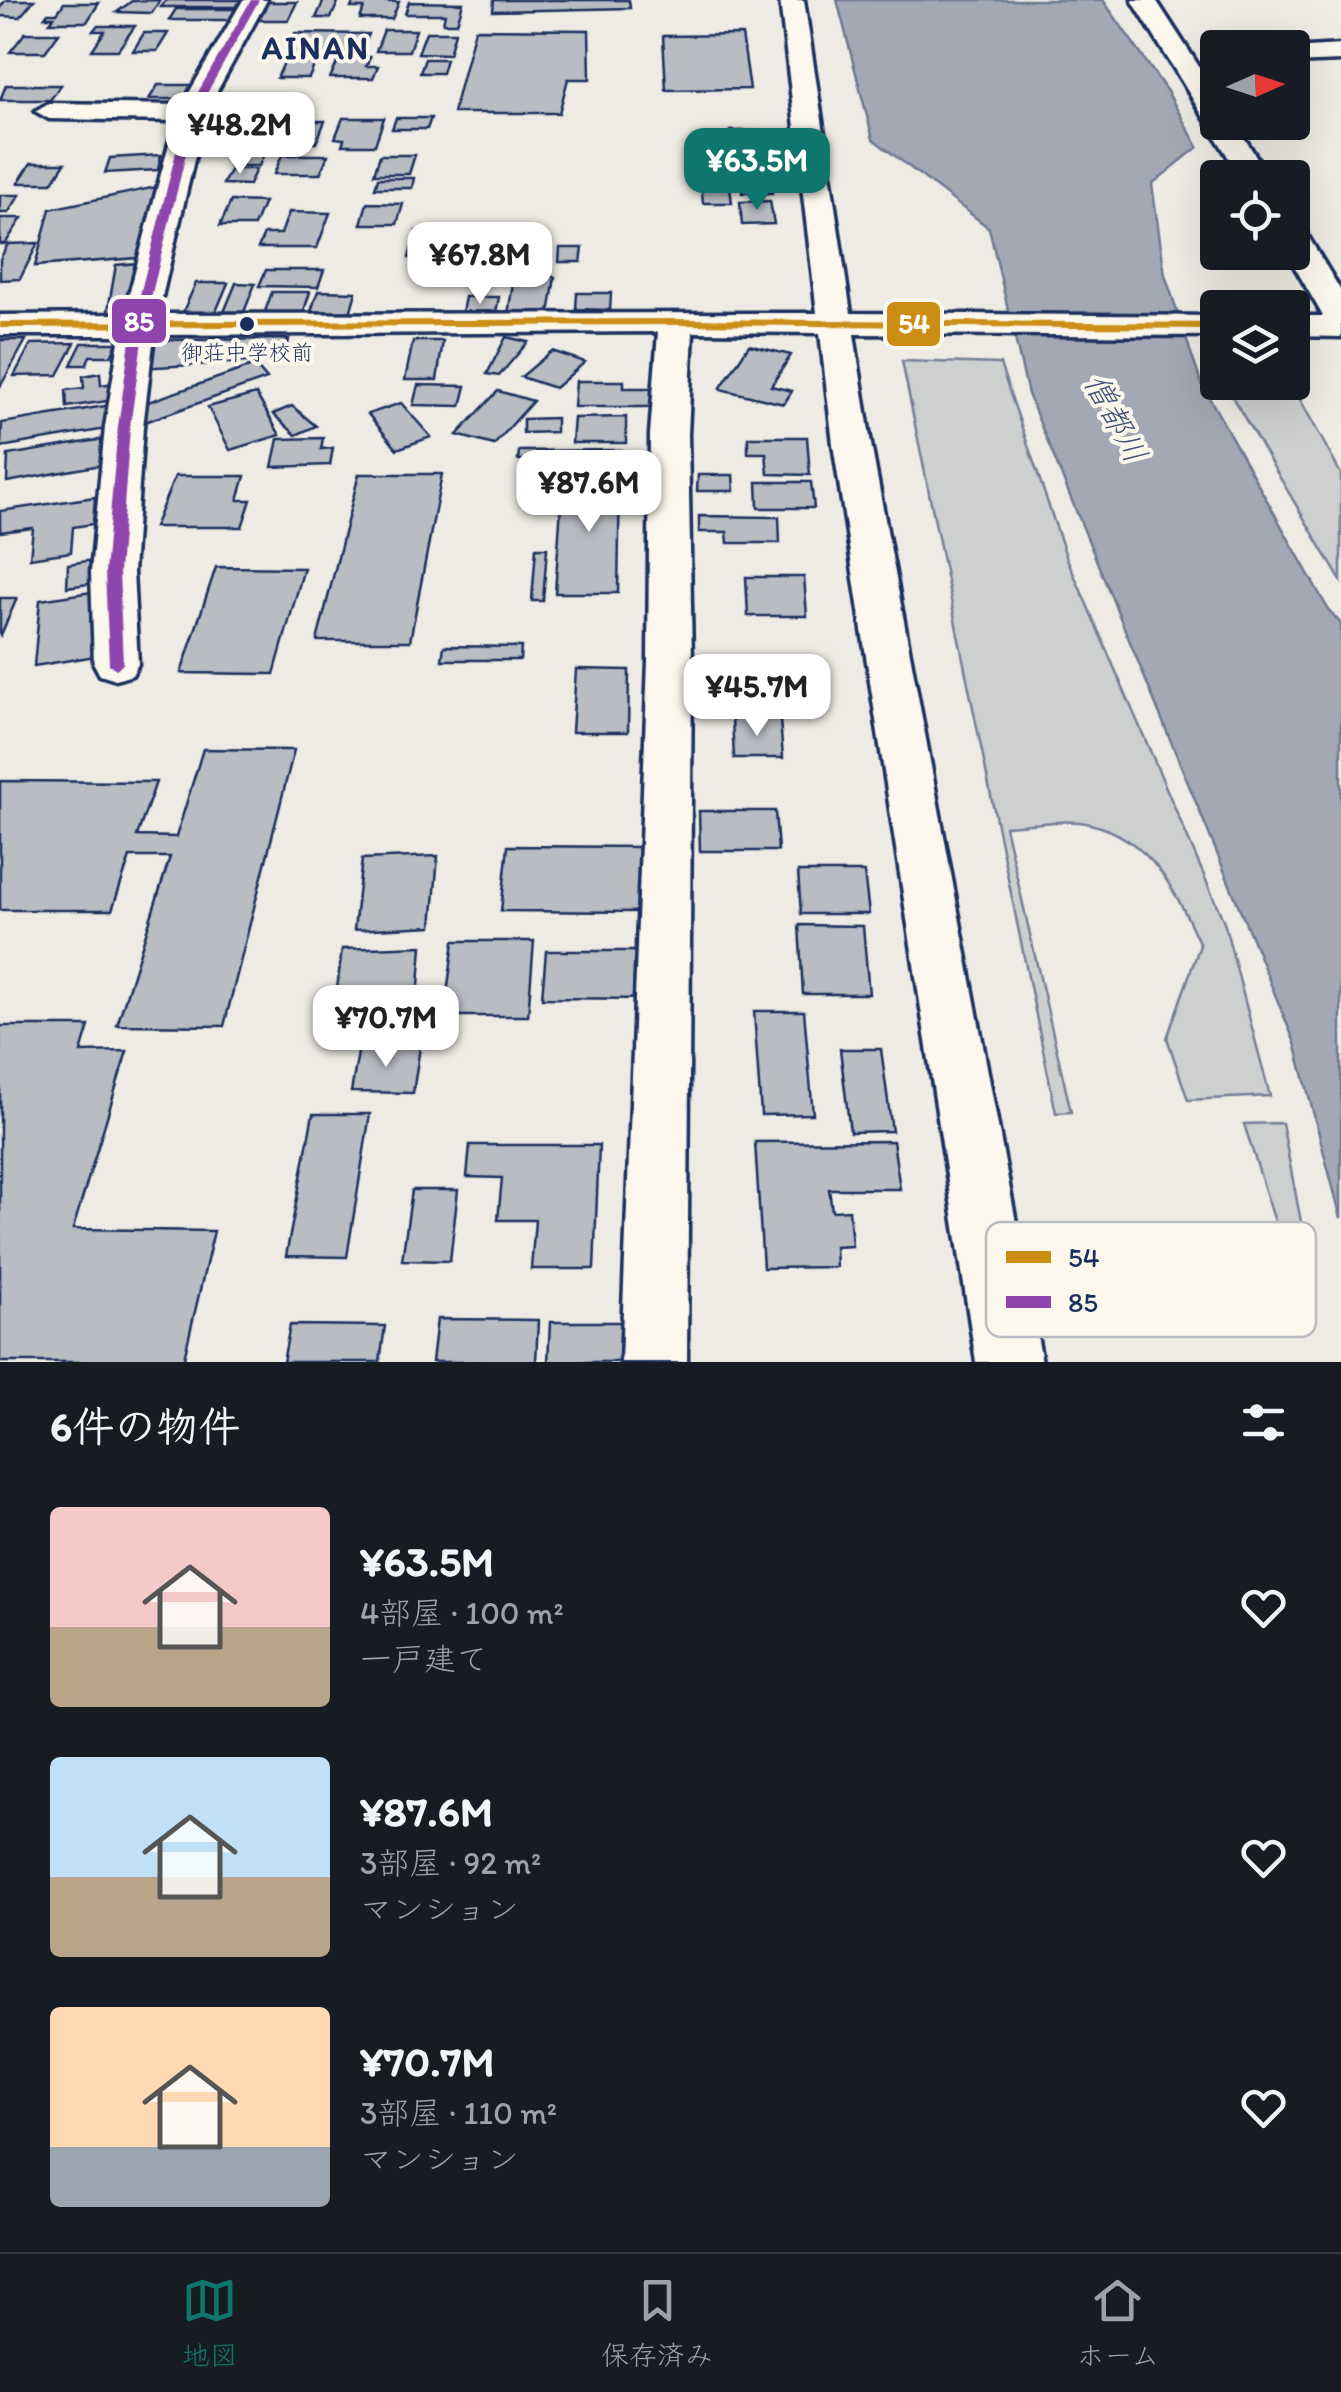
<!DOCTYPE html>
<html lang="ja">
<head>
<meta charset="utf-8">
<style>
  :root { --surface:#171b24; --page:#20242c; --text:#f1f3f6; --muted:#9ea1a6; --line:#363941; --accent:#0f766e }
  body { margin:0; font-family:Itim,"Klee One",sans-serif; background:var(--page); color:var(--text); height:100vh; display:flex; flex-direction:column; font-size:38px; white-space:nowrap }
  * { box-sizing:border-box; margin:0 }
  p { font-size:32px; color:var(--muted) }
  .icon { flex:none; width:55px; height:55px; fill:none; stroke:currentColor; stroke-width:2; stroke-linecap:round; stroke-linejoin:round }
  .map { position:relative; height:1362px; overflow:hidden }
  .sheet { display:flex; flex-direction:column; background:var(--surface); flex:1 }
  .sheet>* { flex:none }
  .needle { width:65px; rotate:87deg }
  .buttons { position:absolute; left:1200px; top:30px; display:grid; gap:20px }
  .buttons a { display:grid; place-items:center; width:110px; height:110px; border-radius:10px; background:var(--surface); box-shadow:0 10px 40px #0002; font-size:50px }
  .price { position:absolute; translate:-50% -85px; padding:0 22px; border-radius:20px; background:#fff; color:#222; font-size:32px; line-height:65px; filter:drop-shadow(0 2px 5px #0008) }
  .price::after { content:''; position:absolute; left:50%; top:60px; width:30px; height:22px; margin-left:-15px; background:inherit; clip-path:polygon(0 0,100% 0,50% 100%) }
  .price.selected { background:var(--accent); color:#fff }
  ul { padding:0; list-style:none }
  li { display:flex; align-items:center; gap:30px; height:250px; padding:0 50px }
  li span { display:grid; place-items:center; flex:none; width:280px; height:200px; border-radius:10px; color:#555 }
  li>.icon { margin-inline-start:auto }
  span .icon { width:120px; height:120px; fill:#fffc; stroke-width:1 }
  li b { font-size:42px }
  h2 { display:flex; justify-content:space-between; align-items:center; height:120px; padding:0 50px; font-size:42px }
  .tab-bar { display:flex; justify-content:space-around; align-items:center; height:140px; border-top:2px solid var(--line); background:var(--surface); font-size:28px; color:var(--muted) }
  .tab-bar a { display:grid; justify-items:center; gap:5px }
  .tab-bar .selected { color:var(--accent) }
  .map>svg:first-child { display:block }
</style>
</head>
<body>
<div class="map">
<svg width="1341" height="1362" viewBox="0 0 1341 1362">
  <rect width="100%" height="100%" fill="#eeebe4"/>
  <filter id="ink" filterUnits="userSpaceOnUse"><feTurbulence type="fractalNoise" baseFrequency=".01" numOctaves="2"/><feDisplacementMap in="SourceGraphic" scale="20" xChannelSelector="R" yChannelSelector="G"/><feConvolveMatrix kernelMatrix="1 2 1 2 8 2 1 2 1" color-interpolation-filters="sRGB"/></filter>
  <g filter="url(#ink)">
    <!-- green -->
    <g fill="#cecfcf" stroke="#747f96" stroke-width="2.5">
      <path d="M902,361l98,3 66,192 158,366 46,174 -82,4 -21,-62 33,-93c-23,-52 -49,-107 -110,-121 -25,-6 -59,1 -85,2l66,286 -15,1z"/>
      <path d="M1224,383h67l50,91v107z"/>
      <path d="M1282,1123l31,161 -18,1 -51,-161z"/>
    </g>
    <!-- water -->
    <path fill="#a3a8b4" stroke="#6d7892" stroke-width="2.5" d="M837,0h266l65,93 30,54 -46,37 13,91 36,108 127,226 13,15v594l-46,-175 -267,-649 -39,-166 -116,-89z"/>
    <!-- building -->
    <g fill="#b9bcc3" stroke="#1b2f5e" stroke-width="2.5">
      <path d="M6,0h28l-14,17 -20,-1v-9z"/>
      <path d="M160,0l-8,13 -35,-1 15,-11z"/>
      <path d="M166,0h78l-4,7h-79z"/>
      <path d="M324,0h15l-8,18h-15z"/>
      <path d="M494,0h135l1,8 -137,3z"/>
      <path d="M354,1l45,1 -7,17h-32l4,-11h-13z"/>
      <path d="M265,2h32l-9,18h-34z"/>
      <path d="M409,2l54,1 -6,20h-14l2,-9h-40z"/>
      <path d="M64,3h35l-12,19h-37l4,-5h-9l3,-4h9z"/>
      <path d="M176,9h64l-6,11h-65z"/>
      <path d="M97,26h38l-17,24h-26l13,-19h-12z"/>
      <path d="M475,29l114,1 1,49h-22l-9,34h-106z"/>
      <path d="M384,30h32l-7,21h-33z"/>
      <path d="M426,32h29l-6,22 -31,-1z"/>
      <path d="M25,33h34l-14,19h-35z"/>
      <path d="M144,33h24l-11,18h-24z"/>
      <path d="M295,33l74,1 -8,18 -75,-1z"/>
      <path d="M742,35l8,54 -84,1 -3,-54z"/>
      <path d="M288,54h31l-10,24h-32z"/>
      <path d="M340,57h30l-4,9h12l-5,12h-43z"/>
      <path d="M425,59h21l-4,14h-22z"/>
      <path d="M6,85h55l-11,15h-50z"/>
      <path d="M158,85h36l-8,14h-37z"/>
      <path d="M343,118h41l-9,27h-33l2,-6 -9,-1z"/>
      <path d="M396,118h35l-4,11h-35z"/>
      <path d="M273,121h52l-9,22h-57z"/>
      <path d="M730,131h38l5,30h-39z"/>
      <path d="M236,151h29l-6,15h-30z"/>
      <path d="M161,155l-3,15 -53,3 5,-15z"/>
      <path d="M282,155h46l-8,19h-46z"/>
      <path d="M380,155h35l-6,19h-35z"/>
      <path d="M31,163h34l-13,20h-34z"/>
      <path d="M231,169h25l-7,16 -26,-1z"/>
      <path d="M768,169l4,24h-30l-2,-23z"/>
      <path d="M728,172l4,31h-29l-3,-30z"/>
      <path d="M378,178h36l-2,10h-37z"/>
      <path d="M161,186l-11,71 -115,9 15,-57z"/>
      <path d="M0,195h20l-12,18h-8z"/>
      <path d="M231,201l33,1 -10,24h-34z"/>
      <path d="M770,201l4,23 -32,1 -2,-23z"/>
      <path d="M367,203l36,1 -6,20h-36z"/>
      <path d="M289,212l41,1 -13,35h-59l6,-14h17z"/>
      <path d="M0,218h22l-17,26h-5z"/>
      <path d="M416,231l41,1 -4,19h-15l-2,7h-27z"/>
      <path d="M464,231h24l-6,30h-25z"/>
      <path d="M38,243l-18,36 -20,1v-21l8,-15z"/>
      <path d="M560,248h23l-2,14h-22z"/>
      <path d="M149,262l-8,51 -34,3 9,-51z"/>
      <path d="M266,270h58l-6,17 -59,-1z"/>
      <path d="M514,277h41l-6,37h-41z"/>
      <path d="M196,283h32l-14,33h-33z"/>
      <path d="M236,283l19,1 -11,28h-20z"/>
      <path d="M318,291l38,1 -7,25h-40z"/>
      <path d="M272,292h38l-8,25h-39z"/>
      <path d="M577,293h34l-1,17 -34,-1z"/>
      <path d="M465,297h34l-4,21 -34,-1z"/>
      <path d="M506,337l22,5 -29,34 -12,-2z"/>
      <path d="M289,339l-4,21 -146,8 10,-28z"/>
      <path d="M0,340h26l-26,47z"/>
      <path d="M413,341h30l-6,39h-32z"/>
      <path d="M75,343l-17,32 -44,1 17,-32z"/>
      <path d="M82,343h35l-6,13h-21l-4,9h-15z"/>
      <path d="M749,345l42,10 -20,31 21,5 -8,13 -64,-15z"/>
      <path d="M552,351l33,11 -30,26 -34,-11z"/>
      <path d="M255,365l12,14 -125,44 -3,-18z"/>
      <path d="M100,373l1,12 12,-2 1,17 -47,7 -1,-17 18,-2 -1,-12z"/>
      <path d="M576,381h48v7h27v19h-77z"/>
      <path d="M418,385l48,1 -5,20 -48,-1z"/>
      <path d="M498,391l35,10 -39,44 -37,-10z"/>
      <path d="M256,394l24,41 -50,15 -22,-43z"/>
      <path d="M401,403l30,34 -34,12 -29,-35z"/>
      <path d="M111,405l1,23 -111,19 1,-24z"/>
      <path d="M292,406l24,20 -20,9 -23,-21z"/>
      <path d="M626,417v26h-54l2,-25z"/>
      <path d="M556,418v14l-33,1v-14z"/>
      <path d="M748,437h59l3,38 -42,-1 -2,-21h-18z"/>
      <path d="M110,438l2,25 -105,19 1,-27z"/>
      <path d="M323,438l-2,11 12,-1 -3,17 -58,2 6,-28z"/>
      <path d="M622,450v9l-104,1 1,-9z"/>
      <path d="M359,474h83l-32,167h-93z"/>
      <path d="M698,475h35l1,16h-37z"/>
      <path d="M175,476h70l-7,24h13l-9,27h-88z"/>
      <path d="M563,476h57l-2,117h-63z"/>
      <path d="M757,482h54l3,26h-56z"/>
      <path d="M95,497l-2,27 -20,3 -2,25 -41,6 3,-30 -33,4v-21z"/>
      <path d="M699,516l80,1 1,26h-52l-1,-11h-28z"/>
      <path d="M536,548h11l-4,53h-11z"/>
      <path d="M105,558l-2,24 -36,5 1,-23z"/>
      <path d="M216,567l88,1 -30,106 -93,-1z"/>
      <path d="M746,577h58l3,39h-59z"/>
      <path d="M104,590l-2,65 -68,11 6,-66z"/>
      <path d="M0,598h17l-17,39z"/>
      <path d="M444,646l77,1 -1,13h-78z"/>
      <path d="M730,660l38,1 3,48h-40z"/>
      <path d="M789,667h32l3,34h-21l-2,-20h-11z"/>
      <path d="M576,669l53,1 -1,62h-56z"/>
      <path d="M732,719h48l3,39h-49z"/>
      <path d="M203,749l91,1 -70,276 -107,-1 53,-168h-40l-18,53h-112v-129l156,1 -19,54 39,1z"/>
      <path d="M699,811h76l3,40h-78z"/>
      <path d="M508,846l136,1 -2,65 -141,-1z"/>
      <path d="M438,856l-6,70 -78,4 8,-71z"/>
      <path d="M798,872h66l5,42h-68z"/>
      <path d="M799,925l64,1 6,68h-66z"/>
      <path d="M454,941h80l-6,75h-84z"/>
      <path d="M422,946l-6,78 -84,4 10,-79z"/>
      <path d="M546,951h108v48l-112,-1z"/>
      <path d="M754,1011h50l9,103 -52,1z"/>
      <path d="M0,1026h89l-8,26 46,-1 -54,178 141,2 -31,131h-183z"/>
      <path d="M359,1047h61l-7,46 -62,-1z"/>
      <path d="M840,1049h41l11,82 -42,1z"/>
      <path d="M313,1114h57l-23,143 -61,-1z"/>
      <path d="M893,1141l7,48h-71l3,22 17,-1 3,36 -17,1 1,20 -73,1 -8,-126z"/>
      <path d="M470,1145h129l-5,124h-63l4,-49h-37l4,-42 -35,-1z"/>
      <path d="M412,1190h46l-8,71 -48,-1z"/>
      <path d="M437,1319l101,1 -2,42h-104z"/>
      <path d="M550,1322h93v40h-95z"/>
      <path d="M290,1325l95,1 -5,36h-97z"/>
    </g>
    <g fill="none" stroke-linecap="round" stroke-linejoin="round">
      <!-- minor casing -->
      <g stroke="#1b2f5e" stroke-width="7">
        <g id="minor">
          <path d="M243,0h24l-62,113 -47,201 659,-1 -37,-313h24l47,313 367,3v20l-364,-2 17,110 171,918h-66l-143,-918 -13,-111 -127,-1 -5,102 4,227 -5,701h-66l27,-701 2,-227 8,-102 -504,3 -11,92 -10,145 5,92 -6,11 -16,5 -16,-5 -6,-11 -3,-92 14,-145 15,-92h-120v-20l124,-1 51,-193 -126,-2 -14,-8 14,-8 133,2z"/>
          <path d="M1132,0h24l62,96v26h16l36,56h-29z"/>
          <path d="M1341,45v16l-49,2 -1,-15z"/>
          <path d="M1292,226l11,2 38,63v46l-49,-1v-20h31l-37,-64h6z"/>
        </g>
      </g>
      <!-- minor -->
      <use href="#minor" fill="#fbf7ec" fill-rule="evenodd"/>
      <!-- bus-1 casing -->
      <g stroke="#fbf7ec" stroke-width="7">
        <path id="bus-1" d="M676,319l542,4v6l-542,-4 -676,3v-6z"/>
      </g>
      <!-- bus-2 casing -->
      <g stroke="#fbf7ec" stroke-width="7">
        <path id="bus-2" d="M251,0h8l-63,113 -52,213 -14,101 -11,145 4,92 -7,5 -7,-5 -4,-92 13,-145 14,-101 54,-213z"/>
      </g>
      <!-- bus-1 -->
      <use href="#bus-1" fill="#cb8e13" fill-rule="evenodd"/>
      <!-- bus-2 -->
      <use href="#bus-2" fill="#8e44ad" fill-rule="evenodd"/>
    </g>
  </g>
  <!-- markers -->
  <circle fill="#1b2f5e" stroke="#fbf7ec" stroke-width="4" cx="247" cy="324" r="9"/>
  <g text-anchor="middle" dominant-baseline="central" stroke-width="8" stroke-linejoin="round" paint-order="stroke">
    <!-- far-bus labels -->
    <g font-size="22" fill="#1b2f5e" stroke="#fbf7ec">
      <text x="247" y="352">御荘中学校前</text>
    </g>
    <!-- far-district labels -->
    <g font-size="32" font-weight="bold" letter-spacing="2.5" fill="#1b2f5e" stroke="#fbf7ec">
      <text x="316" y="48">AINAN</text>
    </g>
    <!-- water labels -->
    <g font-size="32" font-style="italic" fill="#445378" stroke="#fbf7ec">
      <text transform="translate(1116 418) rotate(62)">僧都川</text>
    </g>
  </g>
  <!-- legend -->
  <rect x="986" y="1222" width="330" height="115" rx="15" fill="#fbf7ec" stroke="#b8bbc1" stroke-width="2.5"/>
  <rect x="1006" y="1251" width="45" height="12" fill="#cb8e13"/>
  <rect x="1006" y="1296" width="45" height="12" fill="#8e44ad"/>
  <g font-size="28" fill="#1b2f5e">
    <text x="1068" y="1267">54</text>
    <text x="1068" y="1312">85</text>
  </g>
  <g stroke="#fbf7ec" stroke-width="4">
    <rect x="110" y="297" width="58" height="48" rx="10" fill="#8e44ad"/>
    <rect x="885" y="300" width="57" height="48" rx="10" fill="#cb8e13"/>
  </g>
  <g font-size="28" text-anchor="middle" font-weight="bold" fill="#fff">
    <text x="139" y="331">85</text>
    <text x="914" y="333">54</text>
  </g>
</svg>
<div class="buttons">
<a><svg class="needle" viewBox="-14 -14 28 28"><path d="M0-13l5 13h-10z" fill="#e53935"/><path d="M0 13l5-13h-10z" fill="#9ea1a6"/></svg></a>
<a><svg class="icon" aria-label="locate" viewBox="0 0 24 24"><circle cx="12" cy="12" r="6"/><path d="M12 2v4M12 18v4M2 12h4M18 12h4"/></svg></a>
<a><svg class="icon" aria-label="layers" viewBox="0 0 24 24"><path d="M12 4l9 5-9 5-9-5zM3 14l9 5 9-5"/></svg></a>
</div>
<b class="price" style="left:240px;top:177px">¥48.2M</b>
<b class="price selected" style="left:757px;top:213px">¥63.5M</b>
<b class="price" style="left:480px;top:307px">¥67.8M</b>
<b class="price" style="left:589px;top:535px">¥87.6M</b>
<b class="price" style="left:757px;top:739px">¥45.7M</b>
<b class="price" style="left:386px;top:1070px">¥70.7M</b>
</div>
<section class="sheet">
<h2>6件の物件<svg class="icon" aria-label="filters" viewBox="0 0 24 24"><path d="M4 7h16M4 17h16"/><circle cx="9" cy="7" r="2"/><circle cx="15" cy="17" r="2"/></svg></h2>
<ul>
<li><span style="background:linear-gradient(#f6c9c9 60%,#b9a48a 0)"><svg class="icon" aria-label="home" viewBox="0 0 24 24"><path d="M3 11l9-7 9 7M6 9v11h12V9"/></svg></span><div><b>¥63.5M</b><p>4部屋 · 100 m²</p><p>一戸建て</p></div><svg class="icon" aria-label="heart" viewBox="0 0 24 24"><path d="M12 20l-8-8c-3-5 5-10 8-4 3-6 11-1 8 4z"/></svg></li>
<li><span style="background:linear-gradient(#bfe0f5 60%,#b9a48a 0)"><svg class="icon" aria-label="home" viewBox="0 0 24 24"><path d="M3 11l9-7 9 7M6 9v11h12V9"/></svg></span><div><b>¥87.6M</b><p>3部屋 · 92 m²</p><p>マンション</p></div><svg class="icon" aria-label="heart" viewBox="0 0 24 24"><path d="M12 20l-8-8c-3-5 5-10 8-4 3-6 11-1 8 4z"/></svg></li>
<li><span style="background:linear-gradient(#ffd9b3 70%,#9aa5b1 0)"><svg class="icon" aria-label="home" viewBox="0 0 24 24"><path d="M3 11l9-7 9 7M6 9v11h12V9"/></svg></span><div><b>¥70.7M</b><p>3部屋 · 110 m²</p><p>マンション</p></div><svg class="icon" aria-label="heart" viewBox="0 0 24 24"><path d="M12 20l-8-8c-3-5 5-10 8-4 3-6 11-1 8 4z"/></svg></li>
</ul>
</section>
<nav class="tab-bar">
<a class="selected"><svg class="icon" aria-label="map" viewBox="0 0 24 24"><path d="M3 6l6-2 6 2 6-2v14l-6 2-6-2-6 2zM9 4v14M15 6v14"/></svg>地図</a>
<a><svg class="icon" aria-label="saved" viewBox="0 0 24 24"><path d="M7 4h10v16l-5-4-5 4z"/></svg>保存済み</a>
<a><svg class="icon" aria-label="home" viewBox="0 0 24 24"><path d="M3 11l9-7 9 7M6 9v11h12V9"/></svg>ホーム</a>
</nav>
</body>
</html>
